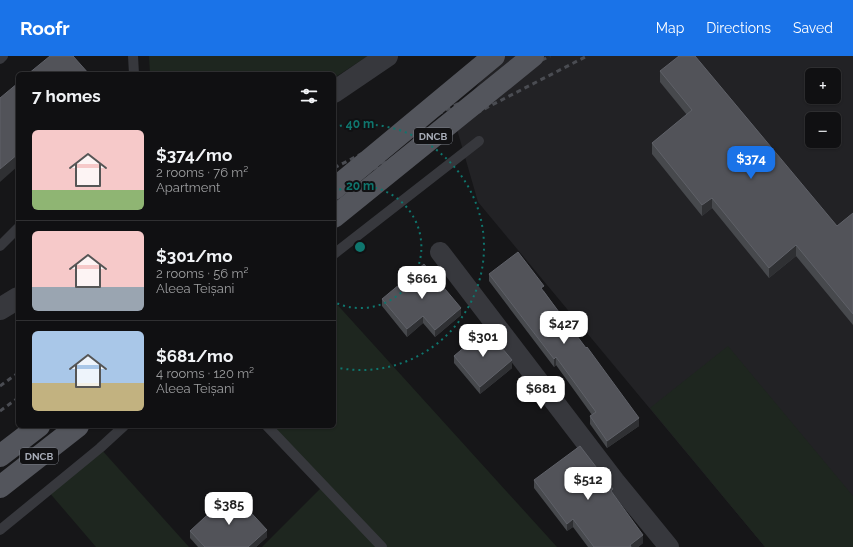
<!DOCTYPE html>
<html lang="en">
<head>
<meta charset="utf-8">
<style>
  :root { --surface:#101012; --page:#1e1e20; --text:#f1f3f6; --muted:#9c9d9f; --line:#303032; --accent:#1a73e8 }
  body { margin:0; font-family:Raleway,sans-serif; background:var(--page); color:var(--text); height:100vh; display:flex; flex-direction:column; font-size:15px; white-space:nowrap }
  * { box-sizing:border-box; margin:0 }
  p { font-size:13px; color:var(--muted) }
  .icon { flex:none; width:22px; height:22px; fill:none; stroke:currentColor; stroke-width:2; stroke-linecap:round; stroke-linejoin:round }
  .map { position:relative; flex:1; overflow:hidden }
  .details { position:absolute; left:16px; top:16px; width:320px; height:356px; display:flex; flex-direction:column; background:var(--surface); border-radius:6px; box-shadow:0 1px 3px #0004,0 0 0 1px var(--line) }
  .details>* { flex:none }
  .fabs { position:absolute; left:805px; top:12px; display:grid; gap:8px }
  .fabs a { display:grid; place-items:center; width:36px; height:36px; border-radius:6px; background:var(--surface); box-shadow:0 1px 3px #0004,0 0 0 1px var(--line); font-size:20px }
  .price { position:absolute; translate:-50% -34px; padding:0 9px; border-radius:8px; background:#fff; color:#222; font-size:13px; line-height:26px; filter:drop-shadow(0 1px 2px #0008) }
  .price::after { content:''; position:absolute; left:50%; top:24px; width:12px; height:9px; margin-left:-6px; background:inherit; clip-path:polygon(0 0,100% 0,50% 100%) }
  .price.current { background:var(--accent); color:#fff }
  ul { padding:0; list-style:none }
  li { display:flex; align-items:center; gap:12px; height:100px; padding:0 16px }
  li+li { border-top:1px solid var(--line) }
  li span { display:grid; place-items:center; flex:none; width:112px; height:80px; border-radius:6px; color:#555 }
  li>.icon { margin-inline-start:auto }
  span .icon { width:48px; height:48px; fill:#fffc; stroke-width:1 }
  li b { font-size:17px }
  h2 { display:flex; justify-content:space-between; align-items:center; height:48px; padding:0 16px; font-size:17px }
  header { display:flex; align-items:center; gap:24px; box-sizing:border-box; height:56px; padding:0 20px; background:var(--accent); color:#fff }
  header strong { font-size:19px }
  nav { display:flex; gap:22px; margin-inline-start:auto; font-size:14px }
  .map>svg:first-child { display:block }
</style>
</head>
<body>
<header>
<strong>Roofr</strong>
<nav><a>Map</a><a>Directions</a><a>Saved</a></nav>
</header>
<div class="map">
<svg width="853" height="491" viewBox="0 0 853 491">
  <rect width="100%" height="100%" fill="#161618"/>
  <!-- built -->
  <path fill="#222225" fill-rule="evenodd" d="M498,0h355v491h-88l-287,-345 -24,-83zM812,19h22v22h-22zM812,63h22v22h-22z"/>
  <!-- green -->
  <g fill="#1e261f">
    <path d="M149,0h219l-34,22v-4h-184z"/>
    <path d="M334,245l223,246h-295l61,-61 -56,-60h67z"/>
    <path d="M728,290l125,150v51h-88l-115,-139z"/>
    <path d="M100,392l89,99h-93l-48,-56z"/>
  </g>
  <g fill="none" stroke-linecap="round" stroke-linejoin="round">
    <!-- service -->
    <g stroke="#37383d" stroke-width="10">
      <path d="M133,0l1,18"/>
      <path d="M0,3l3,-3"/>
      <path d="M0,190l18,-18"/>
      <path d="M334,198l145,-113"/>
      <path d="M267,370l115,121"/>
      <path d="M0,474l100,-82 24,-22"/>
    </g>
    <!-- minor -->
    <path stroke="#37383d" stroke-width="20" d="M440,196l175,229 54,66"/>
    <!-- tertiary -->
    <g stroke="#37383d" stroke-width="22">
      <path d="M334,36l53,-36"/>
      <path d="M0,253l18,-11"/>
    </g>
    <!-- primary -->
    <g stroke="#53555c" stroke-width="22">
      <path d="M0,400l39,-30"/>
      <path d="M0,431l78,-61"/>
    </g>
    <!-- rail -->
    <g stroke="#4a4c52" stroke-width="3" stroke-dasharray="5 4" stroke-linecap="butt">
      <path d="M334,112l216,-112"/>
      <path d="M334,134l154,-83 99,-51"/>
      <path d="M0,330l18,-13"/>
      <path d="M0,355l18,-13"/>
    </g>
    <!-- primary-bridge -->
    <g stroke="#53555c" stroke-width="22">
      <path d="M334,133l160,-133"/>
      <path d="M334,161l199,-161"/>
    </g>
  </g>
  <!-- wall -->
  <g fill="#47494d">
    <path d="M660,15l177,155 16,-13v112l-57,-69 -27,22 -57,-70 -10,8 -50,-62v-11l35,-28 -27,-33z"/>
    <path d="M489,218l55,17 95,135 -32,22 -17,-24v-8l2,-1 -36,-50 -2,2 -65,-86z"/>
    <path d="M382,243l79,16 -26,22 -12,-14 -16,14 -25,-31z"/>
    <path d="M454,300l58,12 -32,26 -26,-31z"/>
    <path d="M534,424l79,14 30,49 -5,4h-50l-15,-20 -6,4 -33,-43z"/>
    <path d="M190,475l77,6 -11,10h-58l-8,-9z"/>
  </g>
  <!-- shaded-wall -->
  <g fill="#2f3033">
    <path d="M18,98v12l-18,16v-13z"/>
    <path d="M712,142v10l-10,8v-11z"/>
    <path d="M796,189v11l-27,22v-10z"/>
    <path d="M461,252v7l-26,22v-7z"/>
    <path d="M423,260v7l-16,14v-8z"/>
    <path d="M556,301v8l-2,2v-8z"/>
    <path d="M512,304v8l-32,26v-7z"/>
    <path d="M639,362v8l-32,22v-7z"/>
    <path d="M573,463v8l-6,4v-7z"/>
    <path d="M267,474v7l-11,10h-8z"/>
    <path d="M643,479v8l-5,4h-8v-2z"/>
  </g>
  <!-- building -->
  <g fill="#525359" stroke="#5f6168">
    <path d="M50,0h23l16,18h-61z"/>
    <path d="M679,0h16l142,170 16,-13v101l-57,-69 -27,23 -57,-70 -10,7 -50,-62 40,-33 -32,-39z"/>
    <path d="M18,27v71l-18,15v-71z"/>
    <path d="M518,196l26,34 -3,2 45,60 1,-1 52,71 -32,23 -17,-25 6,-4 -40,-55 -2,2 -65,-85z"/>
    <path d="M424,208l37,44 -26,22 -12,-14 -16,13 -25,-30z"/>
    <path d="M486,273l26,31 -32,27 -26,-31z"/>
    <path d="M580,390l33,43 -2,2 32,44 -13,10 1,2h-37l-21,-28 -6,5 -33,-44z"/>
    <path d="M232,436l35,38 -19,17h-43l-15,-16z"/>
  </g>
  <!-- distance rings -->
  <g fill="none" stroke="#0f766e" stroke-width="2" stroke-dasharray="2 4">
    <path d="M334 136A61 61 0 1 1 334 246"/>
    <path d="M334 71A123 123 0 1 1 334 311"/>
  </g>
  <g text-anchor="middle" dominant-baseline="central" stroke-width="4" stroke-linejoin="round" paint-order="stroke">
    <!-- shield labels -->
    <g fill="#111113" stroke="#7b7e86" stroke-width="1">
      <rect x="414" y="72" width="38" height="16" rx="3"/>
      <rect x="20" y="392" width="38" height="16" rx="3"/>
    </g>
    <g font-size="10" font-weight="bold" fill="#a8adb8">
      <text x="433" y="80">DNCB</text>
      <text x="39" y="400">DNCB</text>
    </g>
  </g>
  <circle cx="360" cy="191" r="6" fill="#0f766e" stroke="#111113" stroke-width="2"/>
  <g font-size="12" text-anchor="middle" font-weight="bold" fill="#0f766e" stroke="#111113" stroke-width="4" stroke-linejoin="round" paint-order="stroke">
    <text x="360" y="72">40 m</text>
    <text x="360" y="134">20 m</text>
  </g>
</svg>
<div class="fabs">
<a>+</a>
<a>−</a>
</div>
<b class="price current" style="left:751px;top:124px">$374</b>
<b class="price" style="left:422px;top:244px">$661</b>
<b class="price" style="left:564px;top:289px">$427</b>
<b class="price" style="left:483px;top:302px">$301</b>
<b class="price" style="left:541px;top:354px">$681</b>
<b class="price" style="left:588px;top:445px">$512</b>
<b class="price" style="left:229px;top:470px">$385</b>
<section class="details">
<h2>7 homes<svg class="icon" aria-label="filters" viewBox="0 0 24 24"><path d="M4 7h16M4 17h16"/><circle cx="9" cy="7" r="2"/><circle cx="15" cy="17" r="2"/></svg></h2>
<ul>
<li><span style="background:linear-gradient(#f6c9c9 75%,#8fb573 0)"><svg class="icon" aria-label="home" viewBox="0 0 24 24"><path d="M3 11l9-7 9 7M6 9v11h12V9"/></svg></span><div><b>$374/mo</b><p>2 rooms · 76 m²</p><p>Apartment</p></div></li>
<li><span style="background:linear-gradient(#f6c9c9 70%,#9aa5b1 0)"><svg class="icon" aria-label="home" viewBox="0 0 24 24"><path d="M3 11l9-7 9 7M6 9v11h12V9"/></svg></span><div><b>$301/mo</b><p>2 rooms · 56 m²</p><p>Aleea Teișani</p></div></li>
<li><span style="background:linear-gradient(#a9c7e8 65%,#c2b280 0)"><svg class="icon" aria-label="home" viewBox="0 0 24 24"><path d="M3 11l9-7 9 7M6 9v11h12V9"/></svg></span><div><b>$681/mo</b><p>4 rooms · 120 m²</p><p>Aleea Teișani</p></div></li>
</ul>
</section>
</div>
</body>
</html>
